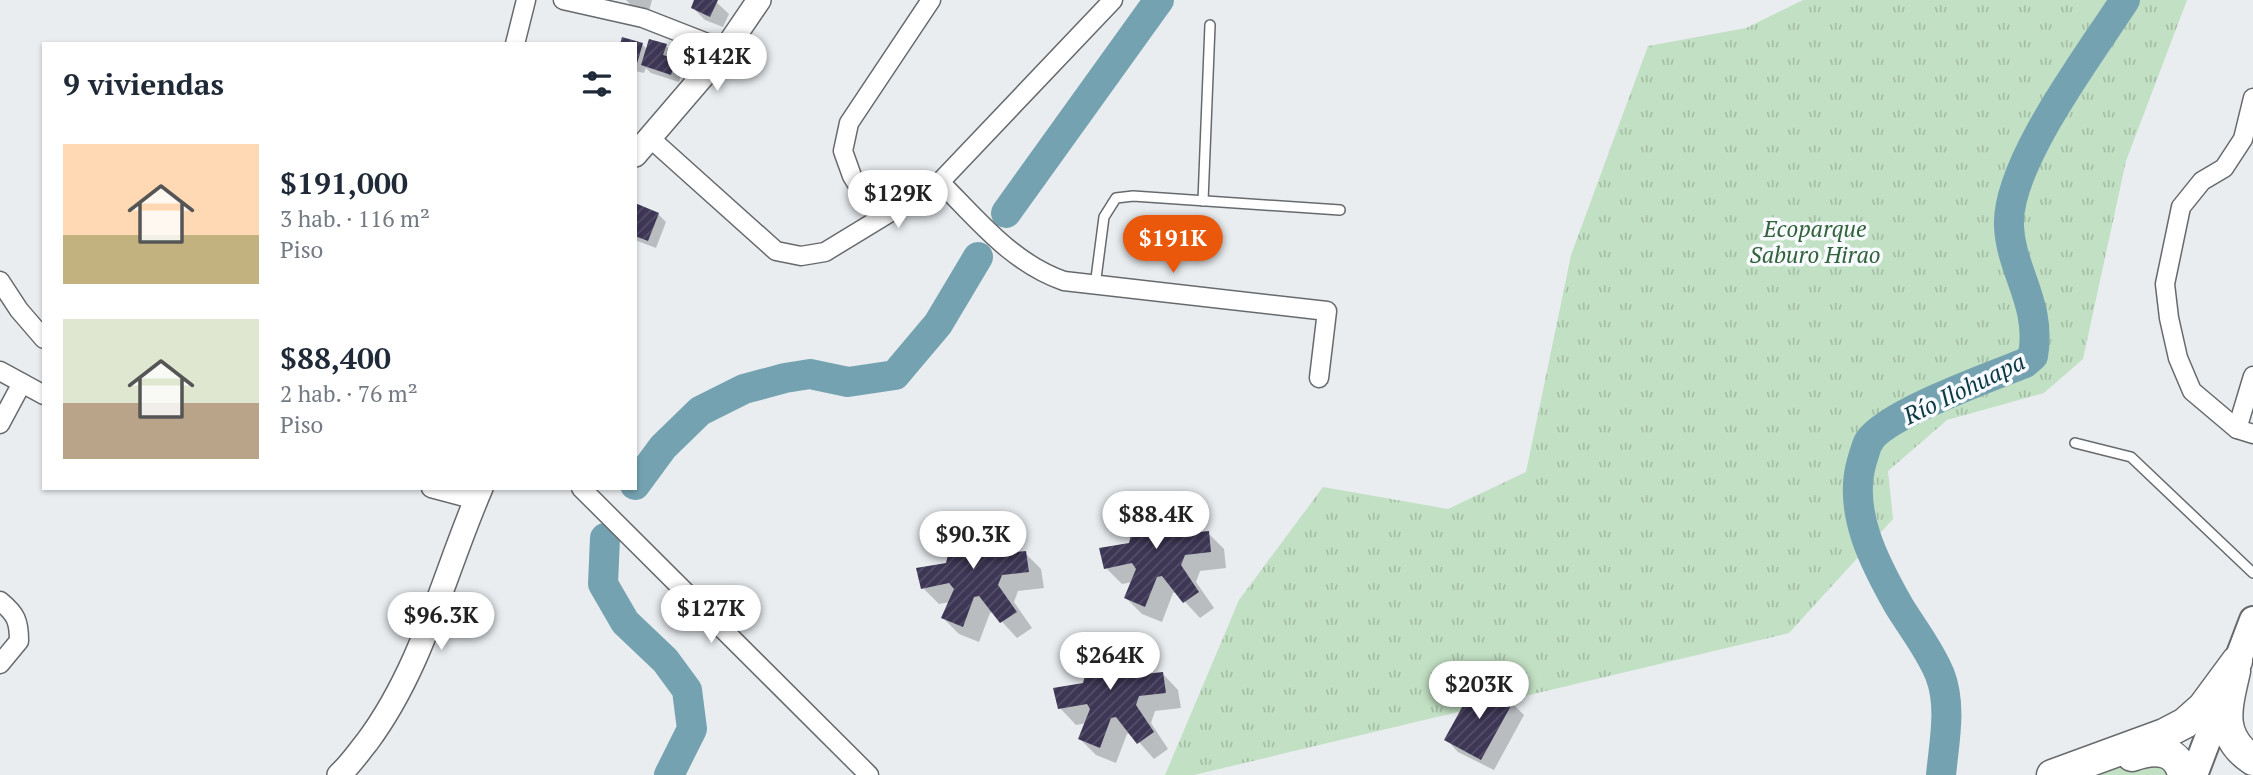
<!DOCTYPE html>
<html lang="es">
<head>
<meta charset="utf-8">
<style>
  :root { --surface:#fff; --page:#f6f6f7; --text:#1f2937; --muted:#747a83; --accent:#ea580c }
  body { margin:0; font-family:"PT Serif",serif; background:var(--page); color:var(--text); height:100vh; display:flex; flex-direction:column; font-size:26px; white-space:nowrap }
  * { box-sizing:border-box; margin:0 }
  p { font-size:23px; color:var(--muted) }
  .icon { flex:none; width:38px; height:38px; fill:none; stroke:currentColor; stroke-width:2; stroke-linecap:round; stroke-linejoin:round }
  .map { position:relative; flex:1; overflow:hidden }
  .panel { position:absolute; left:42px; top:42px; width:595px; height:448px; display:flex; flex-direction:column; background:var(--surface); border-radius:0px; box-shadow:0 2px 5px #0004 }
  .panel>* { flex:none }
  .price { position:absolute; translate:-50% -60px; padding:0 16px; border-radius:24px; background:#fff; color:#222; font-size:23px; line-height:46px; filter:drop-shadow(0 2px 4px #0008) }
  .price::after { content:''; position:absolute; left:50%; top:42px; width:21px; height:16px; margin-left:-10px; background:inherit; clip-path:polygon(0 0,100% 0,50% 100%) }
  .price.on { background:var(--accent); color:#fff }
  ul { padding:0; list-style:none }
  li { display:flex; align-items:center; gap:21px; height:175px; padding:0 21px }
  li span { display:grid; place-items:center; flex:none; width:196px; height:140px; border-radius:0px; color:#555 }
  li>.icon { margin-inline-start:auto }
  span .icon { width:84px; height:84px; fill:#fffc; stroke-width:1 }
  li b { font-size:30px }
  h2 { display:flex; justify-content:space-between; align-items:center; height:84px; padding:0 21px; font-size:30px }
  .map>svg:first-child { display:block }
</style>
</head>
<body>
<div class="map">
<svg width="2253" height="775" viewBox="0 0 2253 775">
  <defs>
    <pattern id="park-tufts" width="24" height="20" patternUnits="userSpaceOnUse" patternTransform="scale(1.75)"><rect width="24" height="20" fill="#c2e0c4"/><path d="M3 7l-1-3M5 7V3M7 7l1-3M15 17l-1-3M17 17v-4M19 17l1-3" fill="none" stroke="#a5bfa7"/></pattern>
    <pattern id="building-hatch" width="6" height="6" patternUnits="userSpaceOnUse" patternTransform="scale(1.75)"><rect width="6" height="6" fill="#3d3655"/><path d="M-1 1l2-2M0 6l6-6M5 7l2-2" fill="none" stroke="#555068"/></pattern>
  </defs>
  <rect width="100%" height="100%" fill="#e9edf0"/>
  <!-- grass -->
  <path fill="#c2e0c4" d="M2156,759l17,16h-79l43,-15z"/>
  <!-- park -->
  <path fill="url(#park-tufts)" d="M1803,0h384l-61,161 -43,198 -39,34 -97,27 -59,51 5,48 -104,114 -595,142h-29l74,-175 84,-113 125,22 78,-37 45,-217 77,-209 98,-18z"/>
  <!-- shadow -->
  <g fill="#0003">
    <path d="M626,0h26l-3,11 -18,-6z"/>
    <path d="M696,0h18l15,14 -6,13 -18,-7 -12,-12z"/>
    <path d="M623,39l20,6 4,5 19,-4 8,8 -2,6 11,9 -4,13 -28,-9 -5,-5 -2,5 -9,-2v-27z"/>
    <path d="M635,205l23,9 8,8 -10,26 -21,-8z"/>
    <path d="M1182,503l16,16 -4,15 14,-1 16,16 2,19 -26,3 -4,11 18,26 -14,10 -24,-26 -3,1 -11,29 -20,-8 -16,-16 7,-16 -11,2 -16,-16 42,-44 9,-2z"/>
    <path d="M999,523l17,16 -5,15 14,-1 16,16 3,19 -26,3 -4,11 18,26 -15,10 -24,-26 -3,1 -11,29 -20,-8 -16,-16 7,-16 -11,2 -16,-16 42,-44 9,-2z"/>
    <path d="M1136,644l16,16 -4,15 14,-2 16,17 3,18 -26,3 -4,12 17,26 -14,10 -23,-26 -4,1 -11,29 -20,-8 -16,-16 7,-16 -11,2 -16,-17 42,-43 9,-3z"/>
    <path d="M1512,703l12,12 -30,55 -36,-18 -12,-13z"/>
  </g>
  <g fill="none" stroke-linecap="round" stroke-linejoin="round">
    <!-- river -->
    <g stroke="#74a2b1" stroke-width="30">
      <path d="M1006,213l153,-213"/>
      <path d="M635,485l28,-38 37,-36 44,-22 41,-11 25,-4 38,8 47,-7 43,-51 40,-67"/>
      <path d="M605,538l-2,46 22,38 40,38 22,30 5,39 -23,46"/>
      <path d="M1941,775c3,-32 11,-69 -1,-100 -10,-25 -27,-46 -41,-69 -24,-42 -52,-95 -37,-145 2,-6 4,-15 7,-20 17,-27 123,-65 156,-78l8,-7c9,-53 -22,-84 -24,-130 -3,-62 82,-173 116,-226"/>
    </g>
  </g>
  <!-- building -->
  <g fill="url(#building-hatch)">
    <path d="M694,0h24l-8,17 -19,-9z"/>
    <path d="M622,37l21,6 -7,24 -1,-23h-15z"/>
    <path d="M649,39l18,5 -4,11 13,4 -5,16 -30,-10z"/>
    <path d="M635,203l24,10 -11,28 -13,-5z"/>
    <path d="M1162,495l21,7 -8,24 5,8 29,-3 2,21 -26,3 -4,10 18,27 -16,11 -21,-27 -5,1 -12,30 -21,-9 12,-29 -4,-6 -28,6 -5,-21 30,-5 2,-8 -20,-22 16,-13 20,23 8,-3z"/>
    <path d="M979,515l21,7 -7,24 5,8 28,-3 3,21 -27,3 -4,10 19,27 -17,11 -21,-27 -5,1 -11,30 -22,-9 13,-29 -5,-6 -28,6 -5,-21 30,-5 2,-8 -20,-22 16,-13 20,22 9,-2z"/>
    <path d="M1116,636l21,6 -7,25 5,8 28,-3 3,21 -27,3 -3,9 18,27 -17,12 -21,-27 -5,1 -11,30 -22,-9 12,-30 -3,-5 -29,5 -5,-21 30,-5 2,-8 -20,-21 16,-13 20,22 9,-2z"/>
    <path d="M1476,682l37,20 -32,58 -37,-20z"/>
  </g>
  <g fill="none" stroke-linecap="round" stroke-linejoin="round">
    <!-- service casing -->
    <g stroke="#676a6d" stroke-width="12">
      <g id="service">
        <path d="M1203,201l7,-176"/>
        <path d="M1095,286l9,-69 12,-19 17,-2 207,14"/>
        <path d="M2075,443l56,14 122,116"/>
      </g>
    </g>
    <!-- minor casing -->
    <g stroke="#676a6d" stroke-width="21">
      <g id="minor">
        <path d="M563,0l80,18 82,32"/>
        <path d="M515,44l11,-44"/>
        <path d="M2253,98l-10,41 -19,29 -22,13 -21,26 -16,77 4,34 9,40 14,33 45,38 16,5"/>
        <path d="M650,138l126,113 25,5 24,-4 115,-70 173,-182"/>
        <path d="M940,182c38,38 72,81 124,99l263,30 -8,67"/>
        <path d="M894,210l-27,-10 -15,-24 -9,-25 6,-28 82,-123"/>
        <path d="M0,281l19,29 25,29"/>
        <path d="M0,371l44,24"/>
        <path d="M0,424l22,-41"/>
        <path d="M2237,429l16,-53"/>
        <path d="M431,488l45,12"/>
        <path d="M581,488l288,287"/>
        <path d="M0,601c16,13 19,20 19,40l-19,23"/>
      </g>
    </g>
    <!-- tertiary casing -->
    <g stroke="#676a6d" stroke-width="26">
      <g id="tertiary">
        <path d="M635,155l90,-105 34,-50"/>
        <path d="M339,775c11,-10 19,-22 28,-33 56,-75 77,-169 114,-254"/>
      </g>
    </g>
    <!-- secondary casing -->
    <g stroke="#676a6d" stroke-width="30">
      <path id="secondary" d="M2194,775l59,-155"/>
    </g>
    <!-- trunk casing -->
    <g stroke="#676a6d" stroke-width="33">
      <g id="trunk">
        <path d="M2235,671c-8,36 -18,65 18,89"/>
        <path d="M2132,756c22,-8 46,-8 51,19"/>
        <path d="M2052,775l112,-41 21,-11 18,-16 34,-46"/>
      </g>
    </g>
    <!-- service -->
    <use href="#service" stroke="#fff" stroke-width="9"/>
    <!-- minor -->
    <use href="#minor" stroke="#fff" stroke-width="18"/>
    <!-- tertiary -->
    <use href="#tertiary" stroke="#fff" stroke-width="23"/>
    <!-- secondary -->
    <use href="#secondary" stroke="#fff" stroke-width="26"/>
    <!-- trunk -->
    <use href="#trunk" stroke="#fff" stroke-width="30"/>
  </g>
  <g text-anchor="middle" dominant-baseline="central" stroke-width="7" stroke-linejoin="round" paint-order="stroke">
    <!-- park labels -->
    <g font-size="23" font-style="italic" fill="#326239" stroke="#f7fafe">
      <text x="1815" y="228">Ecoparque<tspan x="1815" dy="26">Saburo Hirao</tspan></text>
    </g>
    <!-- water labels -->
    <g font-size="24" font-style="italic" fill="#0c3844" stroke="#f7fafe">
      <text transform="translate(1964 388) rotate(-26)">Río Ilohuapa</text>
    </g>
  </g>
</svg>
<b class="price" style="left:717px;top:93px">$142K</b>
<b class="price" style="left:898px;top:230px">$129K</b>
<b class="price on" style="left:1173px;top:275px">$191K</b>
<b class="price" style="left:1156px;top:551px">$88.4K</b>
<b class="price" style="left:973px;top:571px">$90.3K</b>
<b class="price" style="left:711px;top:645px">$127K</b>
<b class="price" style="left:441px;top:652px">$96.3K</b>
<b class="price" style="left:1110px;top:692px">$264K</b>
<b class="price" style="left:1479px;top:721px">$203K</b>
<section class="panel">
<h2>9 viviendas<svg class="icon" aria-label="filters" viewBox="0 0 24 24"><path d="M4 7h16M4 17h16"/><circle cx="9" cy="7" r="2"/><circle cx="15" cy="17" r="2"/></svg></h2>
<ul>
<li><span style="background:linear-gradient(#ffd9b3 65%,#c2b280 0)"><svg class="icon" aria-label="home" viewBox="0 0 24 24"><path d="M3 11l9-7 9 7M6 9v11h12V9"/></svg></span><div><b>$191,000</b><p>3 hab. · 116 m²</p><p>Piso</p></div></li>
<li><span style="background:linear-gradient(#dfe7d0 60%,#b9a48a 0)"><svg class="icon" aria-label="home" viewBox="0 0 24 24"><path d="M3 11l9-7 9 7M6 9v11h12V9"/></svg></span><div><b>$88,400</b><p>2 hab. · 76 m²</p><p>Piso</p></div></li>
</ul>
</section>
</div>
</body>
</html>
